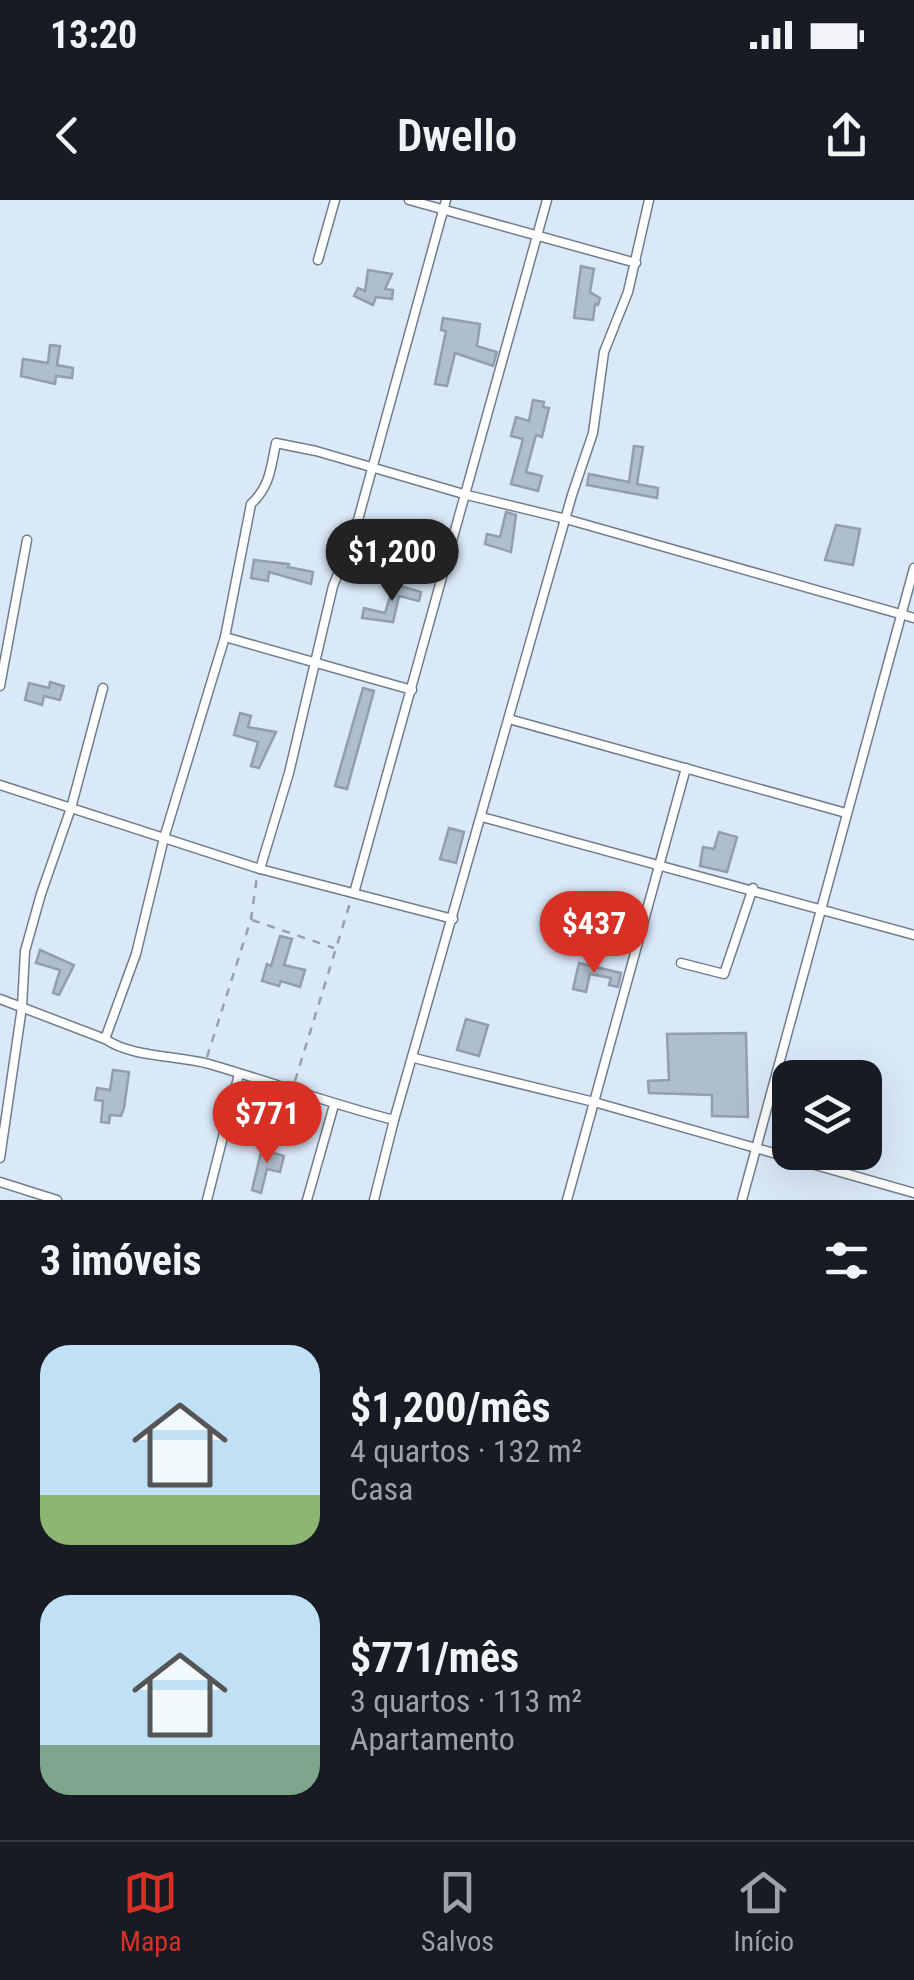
<!DOCTYPE html>
<html lang="pt">
<head>
<meta charset="utf-8">
<style>
  :root { --surface:#171b24; --page:#20242c; --text:#f1f3f6; --muted:#9ea1a6; --line:#363941; --accent:#d93025 }
  body { margin:0; font-family:"Roboto Condensed",sans-serif; background:var(--page); color:var(--text); height:100vh; display:flex; flex-direction:column; font-size:38px; white-space:nowrap }
  * { box-sizing:border-box; margin:0 }
  p { font-size:32px; color:var(--muted) }
  .icon { flex:none; width:55px; height:55px; fill:none; stroke:currentColor; stroke-width:2; stroke-linecap:round; stroke-linejoin:round }
  .map { position:relative; height:1000px; overflow:hidden }
  .drawer { display:flex; flex-direction:column; background:var(--surface); flex:1 }
  .drawer>* { flex:none }
  .controls { position:absolute; left:772px; top:860px; display:grid; gap:20px }
  .controls a { display:grid; place-items:center; width:110px; height:110px; border-radius:20px; background:var(--surface); box-shadow:0 10px 40px #0002; font-size:50px }
  .price { position:absolute; translate:-50% -85px; padding:0 22px; border-radius:35px; background:var(--accent); color:#fff; font-size:32px; line-height:65px; filter:drop-shadow(0 2px 5px #0008) }
  .price::after { content:''; position:absolute; left:50%; top:60px; width:30px; height:22px; margin-left:-15px; background:inherit; clip-path:polygon(0 0,100% 0,50% 100%) }
  .price.on { background:#222; color:#fff }
  ul { padding:0; list-style:none }
  li { display:flex; align-items:center; gap:30px; height:250px; padding:0 40px }
  li span { display:grid; place-items:center; flex:none; width:280px; height:200px; border-radius:30px; color:#555 }
  li>.icon { margin-inline-start:auto }
  span .icon { width:120px; height:120px; fill:#fffc; stroke-width:1 }
  li b { font-size:42px }
  h2 { display:flex; justify-content:space-between; align-items:center; height:120px; padding:0 40px; font-size:42px }
  .status { display:flex; justify-content:space-between; align-items:center; height:70px; padding:0 50px; background:var(--surface); direction:ltr }
  .status svg { height:28px; fill:currentColor }
  header { display:flex; justify-content:space-between; align-items:center; height:130px; padding:0 40px; background:var(--surface); font-size:45px; font-weight:600 }
  .tabs { display:flex; justify-content:space-around; align-items:center; height:140px; border-top:2px solid var(--line); background:var(--surface); font-size:28px; color:var(--muted) }
  .tabs a { display:grid; justify-items:center; gap:5px }
  .tabs .on { color:var(--accent) }
  .map>svg:first-child { display:block }
</style>
</head>
<body>
<div class="status"><b>13:20</b><svg viewBox="0 0 49 12"><path d="M0 12V9h3v3zM5 12V6h3v6zM10 12V3h3v9zM15 12V0h3v12zM26 1h20v11H26zM47 4h2v5h-2z"/></svg></div>
<header><svg class="icon" aria-label="back" viewBox="0 0 24 24"><path d="M15 5l-7 7 7 7"/></svg>Dwello<svg class="icon" aria-label="share" viewBox="0 0 24 24"><path d="M12 15V3M7 8l5-5 5 5M5 13v7h14v-7"/></svg></header>
<div class="map">
<svg width="914" height="1000" viewBox="0 0 914 1000">
  <rect width="100%" height="100%" fill="#dae9f9"/>
  <!-- building -->
  <g fill="#afbecd" stroke="#909ead" stroke-width="2.5">
    <path d="M581,66l13,3 -4,23 10,6 -2,7 -3,-1 -2,16 -19,-2z"/>
    <path d="M368,70l24,4 -7,15 8,1 -1,9 -16,-2 -3,8 -19,-9 4,-8 7,3z"/>
    <path d="M443,118l37,6 -3,22 20,6 -4,14 -38,-13 -8,33 -12,-2 11,-53 -5,-1z"/>
    <path d="M50,145l10,1 -3,19 16,3 -1,10 -16,-2 -1,8 -34,-8 2,-17 25,4z"/>
    <path d="M533,200l11,2 -1,5 6,1 -7,29 -6,-2 -10,37 16,4 -4,15 -27,-7 12,-45 -12,-3 5,-19 13,4z"/>
    <path d="M634,246l9,1 -6,37 21,4 -1,10 -70,-13 2,-11 40,8z"/>
    <path d="M506,312l10,3 -5,37 -26,-8 2,-10 13,3z"/>
    <path d="M836,325l24,4 -7,36 -28,-5z"/>
    <path d="M254,360l35,4 -1,3 25,5 -2,12 -42,-12 -1,9 -17,-3z"/>
    <path d="M394,384l27,8 -2,9 -20,-5 -6,26 -31,-4 2,-10 21,5z"/>
    <path d="M50,482l14,4 -4,14 -16,-4 -2,9 -17,-5 4,-17 20,5z"/>
    <path d="M363,488l11,3 -27,98 -12,-3z"/>
    <path d="M240,513l11,3 -3,11 28,5 -17,36 -8,-2 7,-24 -24,-7z"/>
    <path d="M449,628l15,4 -8,31 -16,-4z"/>
    <path d="M719,632l18,5 -10,35 -27,-6 3,-19 11,2z"/>
    <path d="M280,736l12,3 -8,26 21,5 -5,17 -19,-6 -2,5 -17,-5 5,-17 4,2z"/>
    <path d="M40,750l34,15 -15,30 -6,-2 7,-23 -24,-7z"/>
    <path d="M579,763l42,10 -3,14 -9,-2 2,-7 -21,-4 -4,18 -13,-3z"/>
    <path d="M466,819l22,6 -9,31 -22,-6z"/>
    <path d="M746,833l2,84 -36,-1v-21l-63,-2 -1,-12 21,-1 -2,-46z"/>
    <path d="M113,870l16,2 -5,36 -3,8 -11,-1 -1,8 -8,-1 2,-21 -8,-1 2,-12 13,2z"/>
    <path d="M263,944l10,2 -2,6 13,4 -4,16 -13,-3 -6,24 -9,-3z"/>
  </g>
  <g fill="none" stroke-linecap="round" stroke-linejoin="round">
    <!-- minor casing -->
    <g stroke="#707d8b" stroke-width="11">
      <g id="minor">
        <path d="M409,0l227,63"/>
        <path d="M318,60l17,-60"/>
        <path d="M225,437l187,53"/>
        <path d="M0,486l27,-146"/>
        <path d="M509,519l337,94"/>
        <path d="M0,585l260,84 193,50"/>
        <path d="M482,617l432,118"/>
        <path d="M260,669l29,-96 44,-187 20,-48 93,-338"/>
        <path d="M354,693l193,-693"/>
        <path d="M681,763l43,11 29,-86"/>
        <path d="M0,799l105,40"/>
        <path d="M414,858l180,44 320,91"/>
        <path d="M394,920c-63,-16 -123,-38 -185,-56 -33,-9 -76,-6 -104,-25l31,-85 28,-116 61,-201 26,-133c19,-17 20,-37 25,-61l40,8 151,44 99,24 348,99"/>
        <path d="M0,958l22,-151 3,-56 16,-57 30,-86 32,-120"/>
        <path d="M0,982l57,18"/>
        <path d="M207,1000l32,-126"/>
        <path d="M307,1000l27,-95"/>
        <path d="M374,1000l20,-80 178,-625 21,-62 11,-81 24,-60 21,-92"/>
        <path d="M567,1000l119,-432"/>
        <path d="M742,1000l172,-632"/>
      </g>
    </g>
    <!-- path -->
    <g stroke="#94a0ac" stroke-width="2.5" stroke-dasharray="8 8" stroke-linecap="butt">
      <path d="M252,720l82,28"/>
      <path d="M207,857l44,-138 6,-42"/>
      <path d="M295,881l55,-178"/>
    </g>
    <!-- minor -->
    <use href="#minor" stroke="#fff" stroke-width="8"/>
  </g>
</svg>
<div class="controls">
<a><svg class="icon" aria-label="layers" viewBox="0 0 24 24"><path d="M12 4l9 5-9 5-9-5zM3 14l9 5 9-5"/></svg></a>
</div>
<b class="price on" style="left:392px;top:404px">$1,200</b>
<b class="price" style="left:594px;top:776px">$437</b>
<b class="price" style="left:267px;top:966px">$771</b>
</div>
<section class="drawer">
<h2>3 imóveis<svg class="icon" aria-label="filters" viewBox="0 0 24 24"><path d="M4 7h16M4 17h16"/><circle cx="9" cy="7" r="2"/><circle cx="15" cy="17" r="2"/></svg></h2>
<ul>
<li><span style="background:linear-gradient(#bfe0f5 75%,#8fb573 0)"><svg class="icon" aria-label="home" viewBox="0 0 24 24"><path d="M3 11l9-7 9 7M6 9v11h12V9"/></svg></span><div><b>$1,200/mês</b><p>4 quartos · 132 m²</p><p>Casa</p></div></li>
<li><span style="background:linear-gradient(#bfe0f5 75%,#7fa58c 0)"><svg class="icon" aria-label="home" viewBox="0 0 24 24"><path d="M3 11l9-7 9 7M6 9v11h12V9"/></svg></span><div><b>$771/mês</b><p>3 quartos · 113 m²</p><p>Apartamento</p></div></li>
</ul>
</section>
<nav class="tabs">
<a class="on"><svg class="icon" aria-label="map" viewBox="0 0 24 24"><path d="M3 6l6-2 6 2 6-2v14l-6 2-6-2-6 2zM9 4v14M15 6v14"/></svg>Mapa</a>
<a><svg class="icon" aria-label="saved" viewBox="0 0 24 24"><path d="M7 4h10v16l-5-4-5 4z"/></svg>Salvos</a>
<a><svg class="icon" aria-label="home" viewBox="0 0 24 24"><path d="M3 11l9-7 9 7M6 9v11h12V9"/></svg>Início</a>
</nav>
</body>
</html>
